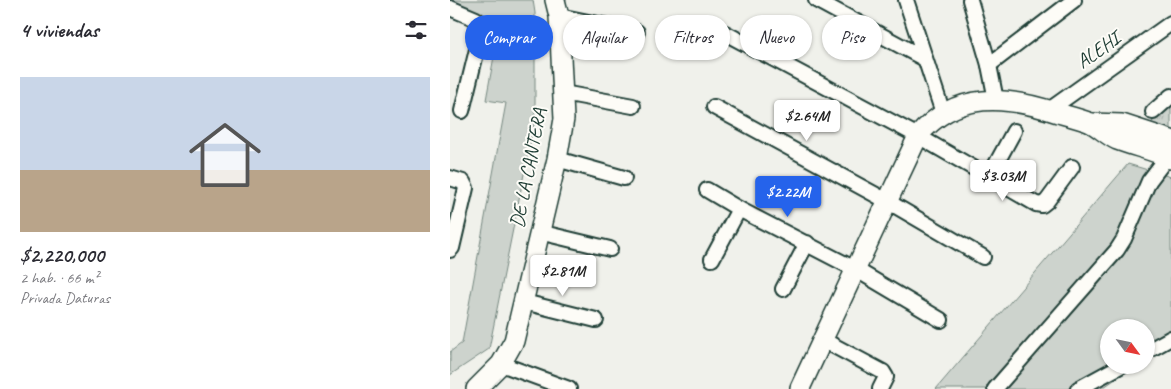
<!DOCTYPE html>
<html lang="es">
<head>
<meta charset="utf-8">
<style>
  :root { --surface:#fff; --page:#f2f2f3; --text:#2b2b33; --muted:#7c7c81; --accent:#2563eb }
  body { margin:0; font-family:Caveat,sans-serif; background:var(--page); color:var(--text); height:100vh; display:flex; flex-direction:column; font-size:19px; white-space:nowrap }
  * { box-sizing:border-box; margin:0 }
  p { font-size:16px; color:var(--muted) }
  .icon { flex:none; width:28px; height:28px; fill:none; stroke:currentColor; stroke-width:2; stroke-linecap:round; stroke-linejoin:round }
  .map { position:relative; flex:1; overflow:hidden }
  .panel { display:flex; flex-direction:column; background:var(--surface); width:450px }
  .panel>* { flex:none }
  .guide { position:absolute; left:15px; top:15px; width:475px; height:45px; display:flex; gap:10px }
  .needle { width:32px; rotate:123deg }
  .controls { position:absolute; left:650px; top:319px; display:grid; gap:10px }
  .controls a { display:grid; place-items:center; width:55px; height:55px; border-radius:50%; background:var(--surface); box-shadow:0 1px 4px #0004; font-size:25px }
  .price { position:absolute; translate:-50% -42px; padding:0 11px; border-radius:5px; background:#fff; color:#222; font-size:16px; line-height:32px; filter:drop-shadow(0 1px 2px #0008) }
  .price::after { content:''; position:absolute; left:50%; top:30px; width:15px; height:11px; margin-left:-8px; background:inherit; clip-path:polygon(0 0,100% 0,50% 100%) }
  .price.current { background:var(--accent); color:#fff }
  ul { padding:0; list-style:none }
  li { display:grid; align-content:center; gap:10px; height:265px; padding:0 20px }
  li span { display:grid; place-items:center; height:155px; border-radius:0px; color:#555 }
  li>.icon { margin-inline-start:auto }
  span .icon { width:90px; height:90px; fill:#fffc; stroke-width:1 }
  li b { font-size:21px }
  h2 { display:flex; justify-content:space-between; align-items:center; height:60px; padding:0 20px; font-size:21px }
  .tag { padding:0 18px; border-radius:22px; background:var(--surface); box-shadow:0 1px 4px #0004; font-size:18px; line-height:45px }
  .tag.current { background:var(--accent); color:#fff }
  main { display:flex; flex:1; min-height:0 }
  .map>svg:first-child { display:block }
</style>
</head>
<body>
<main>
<section class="panel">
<h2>4 viviendas<svg class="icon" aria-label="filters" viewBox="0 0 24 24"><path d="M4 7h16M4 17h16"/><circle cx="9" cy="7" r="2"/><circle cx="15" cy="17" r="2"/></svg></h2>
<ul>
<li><span style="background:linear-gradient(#c9d6e8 60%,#b9a48a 0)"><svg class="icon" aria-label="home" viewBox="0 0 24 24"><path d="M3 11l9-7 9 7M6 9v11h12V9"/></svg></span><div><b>$2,220,000</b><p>2 hab. · 66 m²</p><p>Privada Daturas</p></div></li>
</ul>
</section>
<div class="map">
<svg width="721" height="389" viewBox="0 0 721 389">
  <defs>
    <pattern id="park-tufts" width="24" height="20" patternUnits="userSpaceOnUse" patternTransform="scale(1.25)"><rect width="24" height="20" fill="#cdd3cd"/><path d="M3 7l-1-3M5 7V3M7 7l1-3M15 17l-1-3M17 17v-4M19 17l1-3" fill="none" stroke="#b0b6b1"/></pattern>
  </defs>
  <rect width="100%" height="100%" fill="#f0f1eb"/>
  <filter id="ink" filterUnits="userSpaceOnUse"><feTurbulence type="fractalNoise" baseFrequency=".02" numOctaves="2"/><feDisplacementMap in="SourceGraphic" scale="10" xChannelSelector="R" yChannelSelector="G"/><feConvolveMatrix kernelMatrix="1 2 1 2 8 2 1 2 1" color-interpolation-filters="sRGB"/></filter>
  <g filter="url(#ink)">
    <!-- green -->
    <g fill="#cdd3cd" stroke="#768880">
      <path d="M0,0h83l2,13v106l-46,230 -39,26v-23l12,-9 44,-240 -20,-3 9,-49 -10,-2 3,-26 -38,-18z"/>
      <path d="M678,164l43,13v163l-25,18v-30h-37v37h27l-35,24h-165z"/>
    </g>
    <!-- park -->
    <path fill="url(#park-tufts)" stroke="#768880" d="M721,107v25l-23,-7z"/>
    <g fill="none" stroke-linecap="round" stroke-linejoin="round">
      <!-- street casing -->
      <g stroke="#1f3d34" stroke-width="18">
        <g id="street">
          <path d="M366,0l109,59"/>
          <path d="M456,0l37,113"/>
          <path d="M520,0l19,65 7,35"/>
          <path d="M0,8l26,11 7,6 -21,86"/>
          <path d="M109,16l78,16"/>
          <path d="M275,33l193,103 118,68 6,1 5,-4 25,-34"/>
          <path d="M539,65l85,-65"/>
          <path d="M113,93l70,13"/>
          <path d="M264,107l173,94 96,56"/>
          <path d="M599,110l122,-87"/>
          <path d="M703,112l18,-16"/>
          <path d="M107,159l67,19"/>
          <path d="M539,177l25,-46"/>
          <path d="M0,178l13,4 3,6 -14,60 -2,2"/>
          <path d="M257,190l32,19 116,60 86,51"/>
          <path d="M89,232l71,17"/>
          <path d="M262,259l27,-50"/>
          <path d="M333,289l24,-46"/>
          <path d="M74,302l72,18"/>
          <path d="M373,340l60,32 3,5 -6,12"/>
          <path d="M696,352l25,-14"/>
          <path d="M51,364l68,25"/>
          <path d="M545,389l122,-139 7,-11 25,-58 22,-29"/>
          <path d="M628,389l44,-24"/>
        </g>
      </g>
      <!-- secondary casing -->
      <g stroke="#1f3d34" stroke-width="22">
        <g id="secondary">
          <path d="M641,123l31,1 49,16"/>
          <path d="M350,388l118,-252c38,-46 89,-40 140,-23 11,3 23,6 33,10 9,5 17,13 26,17 18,7 37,10 54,19"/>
          <path d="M26,389l25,-25 13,-23 43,-182 7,-40 -5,-103 -4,-16"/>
        </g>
      </g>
      <!-- street -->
      <use href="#street" stroke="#fdfcf7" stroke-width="14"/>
      <!-- secondary -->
      <use href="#secondary" stroke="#fdfcf7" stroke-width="19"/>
    </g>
  </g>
  <g text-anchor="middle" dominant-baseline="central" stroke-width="4" stroke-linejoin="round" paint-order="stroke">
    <!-- street labels -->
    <g font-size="20" fill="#1f3d34" stroke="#fdfcf7">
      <text transform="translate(648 50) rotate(-35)">ALEHI</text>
      <text transform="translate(78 168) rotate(-79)">DE LA CANTERA</text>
    </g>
  </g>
</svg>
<div class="controls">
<a><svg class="needle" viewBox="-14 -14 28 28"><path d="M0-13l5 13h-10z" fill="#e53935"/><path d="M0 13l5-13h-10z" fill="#7c7c81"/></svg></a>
</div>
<b class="price" style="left:357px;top:142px">$2.64M</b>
<b class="price" style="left:553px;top:202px">$3.03M</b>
<b class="price current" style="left:338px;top:218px">$2.22M</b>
<b class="price" style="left:113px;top:297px">$2.81M</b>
<div class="guide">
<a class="tag current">Comprar</a>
<a class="tag">Alquilar</a>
<a class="tag">Filtros</a>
<a class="tag">Nuevo</a>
<a class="tag">Piso</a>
</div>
</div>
</main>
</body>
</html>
